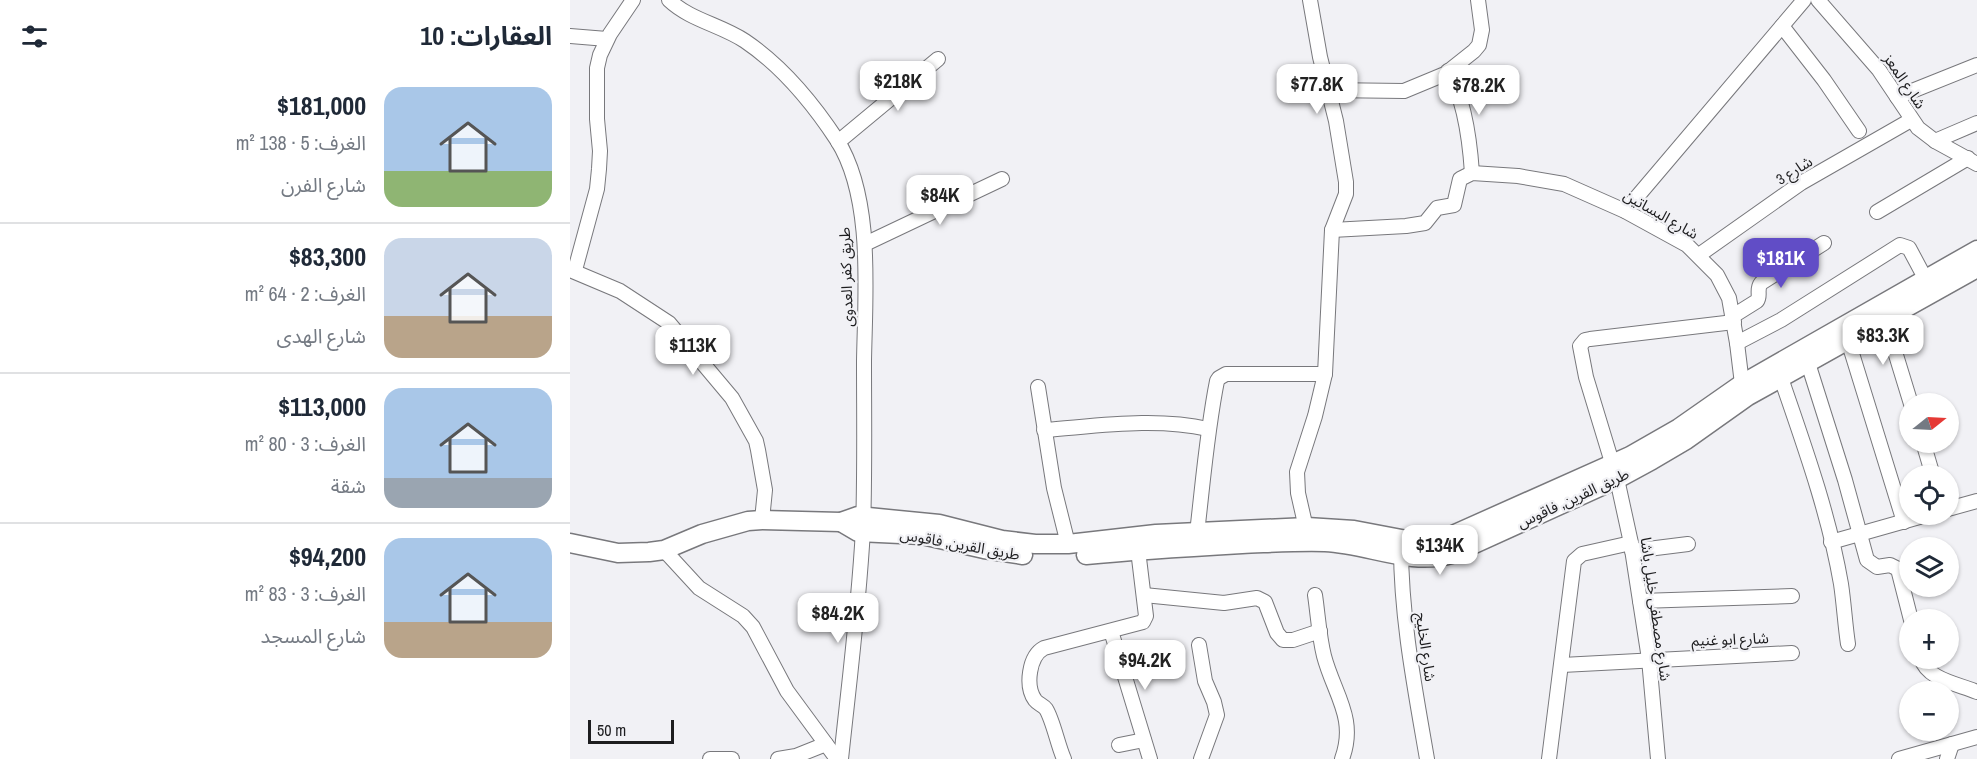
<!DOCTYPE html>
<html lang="ar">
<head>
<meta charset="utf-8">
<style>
  :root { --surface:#fff; --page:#f2f2f3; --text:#1f2937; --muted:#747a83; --line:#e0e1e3; --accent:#614dc6 }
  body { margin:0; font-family:"Archivo Narrow","Noto Sans Arabic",sans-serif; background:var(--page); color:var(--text); direction:rtl; height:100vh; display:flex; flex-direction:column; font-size:22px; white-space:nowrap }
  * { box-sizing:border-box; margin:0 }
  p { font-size:20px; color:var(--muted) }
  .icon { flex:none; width:33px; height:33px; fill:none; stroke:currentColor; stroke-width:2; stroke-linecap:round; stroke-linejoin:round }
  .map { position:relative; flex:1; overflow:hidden; direction:ltr }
  .side { display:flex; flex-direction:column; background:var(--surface); width:570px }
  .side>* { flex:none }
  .needle { width:39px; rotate:72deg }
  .buttons { position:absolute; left:1329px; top:393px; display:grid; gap:12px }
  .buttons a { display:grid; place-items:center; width:60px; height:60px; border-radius:50%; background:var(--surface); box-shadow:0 2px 4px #0004; font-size:30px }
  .scale { position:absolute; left:18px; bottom:15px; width:86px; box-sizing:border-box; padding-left:6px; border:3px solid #1d1d1f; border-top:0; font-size:16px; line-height:21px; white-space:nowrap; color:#1d1d1f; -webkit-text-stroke:4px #f1f1f5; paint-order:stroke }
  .price { position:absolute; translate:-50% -51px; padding:0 14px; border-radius:12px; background:#fff; color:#222; font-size:20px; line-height:39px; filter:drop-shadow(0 2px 3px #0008) }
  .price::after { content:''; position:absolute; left:50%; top:36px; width:18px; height:14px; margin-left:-9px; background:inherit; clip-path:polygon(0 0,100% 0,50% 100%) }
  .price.on { background:var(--accent); color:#fff }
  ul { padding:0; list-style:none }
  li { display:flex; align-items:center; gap:18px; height:150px; padding:0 18px }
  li+li { border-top:2px solid var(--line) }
  li span { display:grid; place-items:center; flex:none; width:168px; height:120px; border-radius:18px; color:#555 }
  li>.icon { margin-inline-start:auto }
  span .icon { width:72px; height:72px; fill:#fffc; stroke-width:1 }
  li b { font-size:26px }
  h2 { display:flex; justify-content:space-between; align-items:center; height:72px; padding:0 18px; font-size:26px }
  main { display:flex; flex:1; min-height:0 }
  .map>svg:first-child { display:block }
</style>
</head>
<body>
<main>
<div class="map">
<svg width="1407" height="759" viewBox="0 0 1407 759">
  <rect width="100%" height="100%" fill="#f1f1f5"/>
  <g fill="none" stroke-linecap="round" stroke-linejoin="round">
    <!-- minor casing -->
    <g stroke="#78787c" stroke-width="16">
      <g id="minor">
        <path d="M99,0c21,20 52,25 76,41 37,25 67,61 92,99 37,58 28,155 27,221 0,56 1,112 -1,168 -4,77 -14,154 -22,230"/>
        <path d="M1248,0l61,70 39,58 17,13 42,23"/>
        <path d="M1212,26l42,54 35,51"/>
        <path d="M0,36l37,3"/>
        <path d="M878,71c16,27 22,72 24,102"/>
        <path d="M757,90l77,1 41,-17 29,-23 5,-6 3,-15 -4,-30"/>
        <path d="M1327,97l80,-32"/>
        <path d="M1365,141l42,-18"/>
        <path d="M268,142l100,-83"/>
        <path d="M1055,211l179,-211"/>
        <path d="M1307,212l91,-54"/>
        <path d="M762,230l74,-4 19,-3 12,-15 17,-3 6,-26 12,-6 46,3 46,8 61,27 62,34 30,30 12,23 8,45 5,41"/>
        <path d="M295,244l137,-65"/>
        <path d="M1129,255l102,-72 110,-63"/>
        <path d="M0,270l50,21 49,32 63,75 24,43 2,9 7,40 -3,30"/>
        <path d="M5,270l22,-81 2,-20 1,-18 -3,-32v-51l3,-13 10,-21 23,-34"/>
        <path d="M1163,316l24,-15c4,-5 -1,-12 4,-18l63,-40"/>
        <path d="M1315,319l26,85"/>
        <path d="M1276,334l58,188"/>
        <path d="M1167,343l44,-23 119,-75 9,3 16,30"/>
        <path d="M1238,363l37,117 22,80 10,7 13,-2 8,4 13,51"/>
        <path d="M1211,378c23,67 48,136 60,206 3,20 4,40 7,60"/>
        <path d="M468,387l16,101 14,56"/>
        <path d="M474,430c54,-4 111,-13 164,-1"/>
        <path d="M1353,442l10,34"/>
        <path d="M1378,509l29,-8"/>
        <path d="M627,533c6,-51 10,-102 20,-152l2,-3 7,-4h99"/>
        <path d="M738,537l-10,-44 -1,-21 18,-56 10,-42 7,-144 14,-36v-12l-10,-61 -16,-64 -10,-57"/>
        <path d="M1261,542l99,-28"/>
        <path d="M831,547c0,71 14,142 26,212"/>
        <path d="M94,550l35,38 44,28 10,11 34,64 50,68"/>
        <path d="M1062,551l56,-7"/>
        <path d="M574,595l80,8 33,-5 8,4 12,31 6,7h10l27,-9"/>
        <path d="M745,595c3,20 4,41 9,61 10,38 33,62 18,103"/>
        <path d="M1070,601l152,-5"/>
        <path d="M541,631l39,128"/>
        <path d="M629,645l6,36 9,21 3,13 -16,44"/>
        <path d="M1351,658c6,22 38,26 56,34"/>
        <path d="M992,665l230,-12"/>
        <path d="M549,745l25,-5"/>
        <path d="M140,759h22"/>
        <path d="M208,759l18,-3 30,-12"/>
        <path d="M494,759c-6,-13 -11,-39 -18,-50 -3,-4 -8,-5 -11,-9 -10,-14 -6,-44 9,-52l99,-26 3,-6 -8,-66"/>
        <path d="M979,759l25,-198 8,-7 49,-11"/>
        <path d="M1088,759l-9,-100 -18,-116 -14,-64 -31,-102 -6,-31 5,-6 5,-1 144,-17"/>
        <path d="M1329,759l78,-22"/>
        <path d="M1377,759l5,-15"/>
      </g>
    </g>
    <!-- major casing -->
    <g stroke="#78787c" stroke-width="21">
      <g id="major">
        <path d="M271,522l17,10 64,3 62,14 39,6"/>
        <path d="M0,543l48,10 31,-1 15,-2 38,-16 46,-13 14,-1 79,2 17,-6 81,8 63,16 33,4h33l88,-10 151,-7 47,3 58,11 34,-3 184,-82 49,-28 63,-44 235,-134"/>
        <path d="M516,555c52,-5 104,-8 156,-11 28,-1 56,-3 83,-2 44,2 84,24 127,12l165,-75 35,-19 34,-20 62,-44 229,-128"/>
      </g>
    </g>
    <!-- minor -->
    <use href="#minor" stroke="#fff" stroke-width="14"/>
    <!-- major -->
    <use href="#major" stroke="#fff" stroke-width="18"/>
  </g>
  <g text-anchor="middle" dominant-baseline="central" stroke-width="4.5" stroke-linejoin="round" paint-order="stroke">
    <!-- street labels -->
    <g font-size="15" fill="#1d1d1f" stroke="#f1f1f5">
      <text transform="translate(1335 81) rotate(56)">شارع المعز</text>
      <text transform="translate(1224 170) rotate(-32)">شارع 3</text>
      <text transform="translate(1091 214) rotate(30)">شارع البساتين</text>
      <text transform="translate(276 277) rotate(-92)">طريق كفر العدوى</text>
      <text transform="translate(1003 498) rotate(-25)">طريق القرين, فاقوس</text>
      <text transform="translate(390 544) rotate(10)">طريق القرين, فاقوس</text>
      <text transform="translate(1086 609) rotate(82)">شارع مصطفى خليل باشا</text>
      <text transform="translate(1160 639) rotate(-2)">شارع ابو غنيم</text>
      <text transform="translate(856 647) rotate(82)">شارع الخليج</text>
    </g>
  </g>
</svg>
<div class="buttons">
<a><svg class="needle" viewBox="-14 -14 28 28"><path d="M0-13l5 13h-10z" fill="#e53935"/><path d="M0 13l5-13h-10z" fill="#747a83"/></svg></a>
<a><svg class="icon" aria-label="locate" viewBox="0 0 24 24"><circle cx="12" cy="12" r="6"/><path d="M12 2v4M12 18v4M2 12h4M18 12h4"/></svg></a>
<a><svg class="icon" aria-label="layers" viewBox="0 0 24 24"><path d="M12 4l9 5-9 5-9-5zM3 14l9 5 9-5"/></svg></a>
<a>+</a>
<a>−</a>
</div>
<div class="scale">50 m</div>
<b class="price" style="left:328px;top:112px">$218K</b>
<b class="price" style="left:747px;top:115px">$77.8K</b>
<b class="price" style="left:909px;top:116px">$78.2K</b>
<b class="price" style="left:370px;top:226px">$84K</b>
<b class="price on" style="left:1211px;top:289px">$181K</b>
<b class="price" style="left:1313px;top:366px">$83.3K</b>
<b class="price" style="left:123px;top:376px">$113K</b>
<b class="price" style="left:870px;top:576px">$134K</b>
<b class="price" style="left:268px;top:644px">$84.2K</b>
<b class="price" style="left:575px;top:691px">$94.2K</b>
</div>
<section class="side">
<h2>العقارات: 10<svg class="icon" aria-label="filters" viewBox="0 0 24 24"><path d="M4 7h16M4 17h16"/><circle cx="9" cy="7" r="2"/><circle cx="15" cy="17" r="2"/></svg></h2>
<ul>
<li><span style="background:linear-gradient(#a9c7e8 70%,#8fb573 0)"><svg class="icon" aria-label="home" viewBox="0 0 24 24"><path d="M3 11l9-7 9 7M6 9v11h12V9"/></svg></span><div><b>$181,000</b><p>الغرف: 5 · 138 m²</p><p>شارع الفرن</p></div></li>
<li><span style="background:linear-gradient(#c9d6e8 65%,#b9a48a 0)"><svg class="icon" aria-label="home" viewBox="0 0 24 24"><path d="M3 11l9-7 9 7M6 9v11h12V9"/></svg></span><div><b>$83,300</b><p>الغرف: 2 · 64 m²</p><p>شارع الهدى</p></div></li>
<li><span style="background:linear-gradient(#a9c7e8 75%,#9aa5b1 0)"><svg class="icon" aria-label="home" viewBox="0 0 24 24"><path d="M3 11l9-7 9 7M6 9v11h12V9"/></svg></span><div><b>$113,000</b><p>الغرف: 3 · 80 m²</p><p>شقة</p></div></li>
<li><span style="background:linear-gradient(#a9c7e8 70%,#b9a48a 0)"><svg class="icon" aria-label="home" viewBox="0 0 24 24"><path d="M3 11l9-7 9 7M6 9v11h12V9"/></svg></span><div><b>$94,200</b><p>الغرف: 3 · 83 m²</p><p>شارع المسجد</p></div></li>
</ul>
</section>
</main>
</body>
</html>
